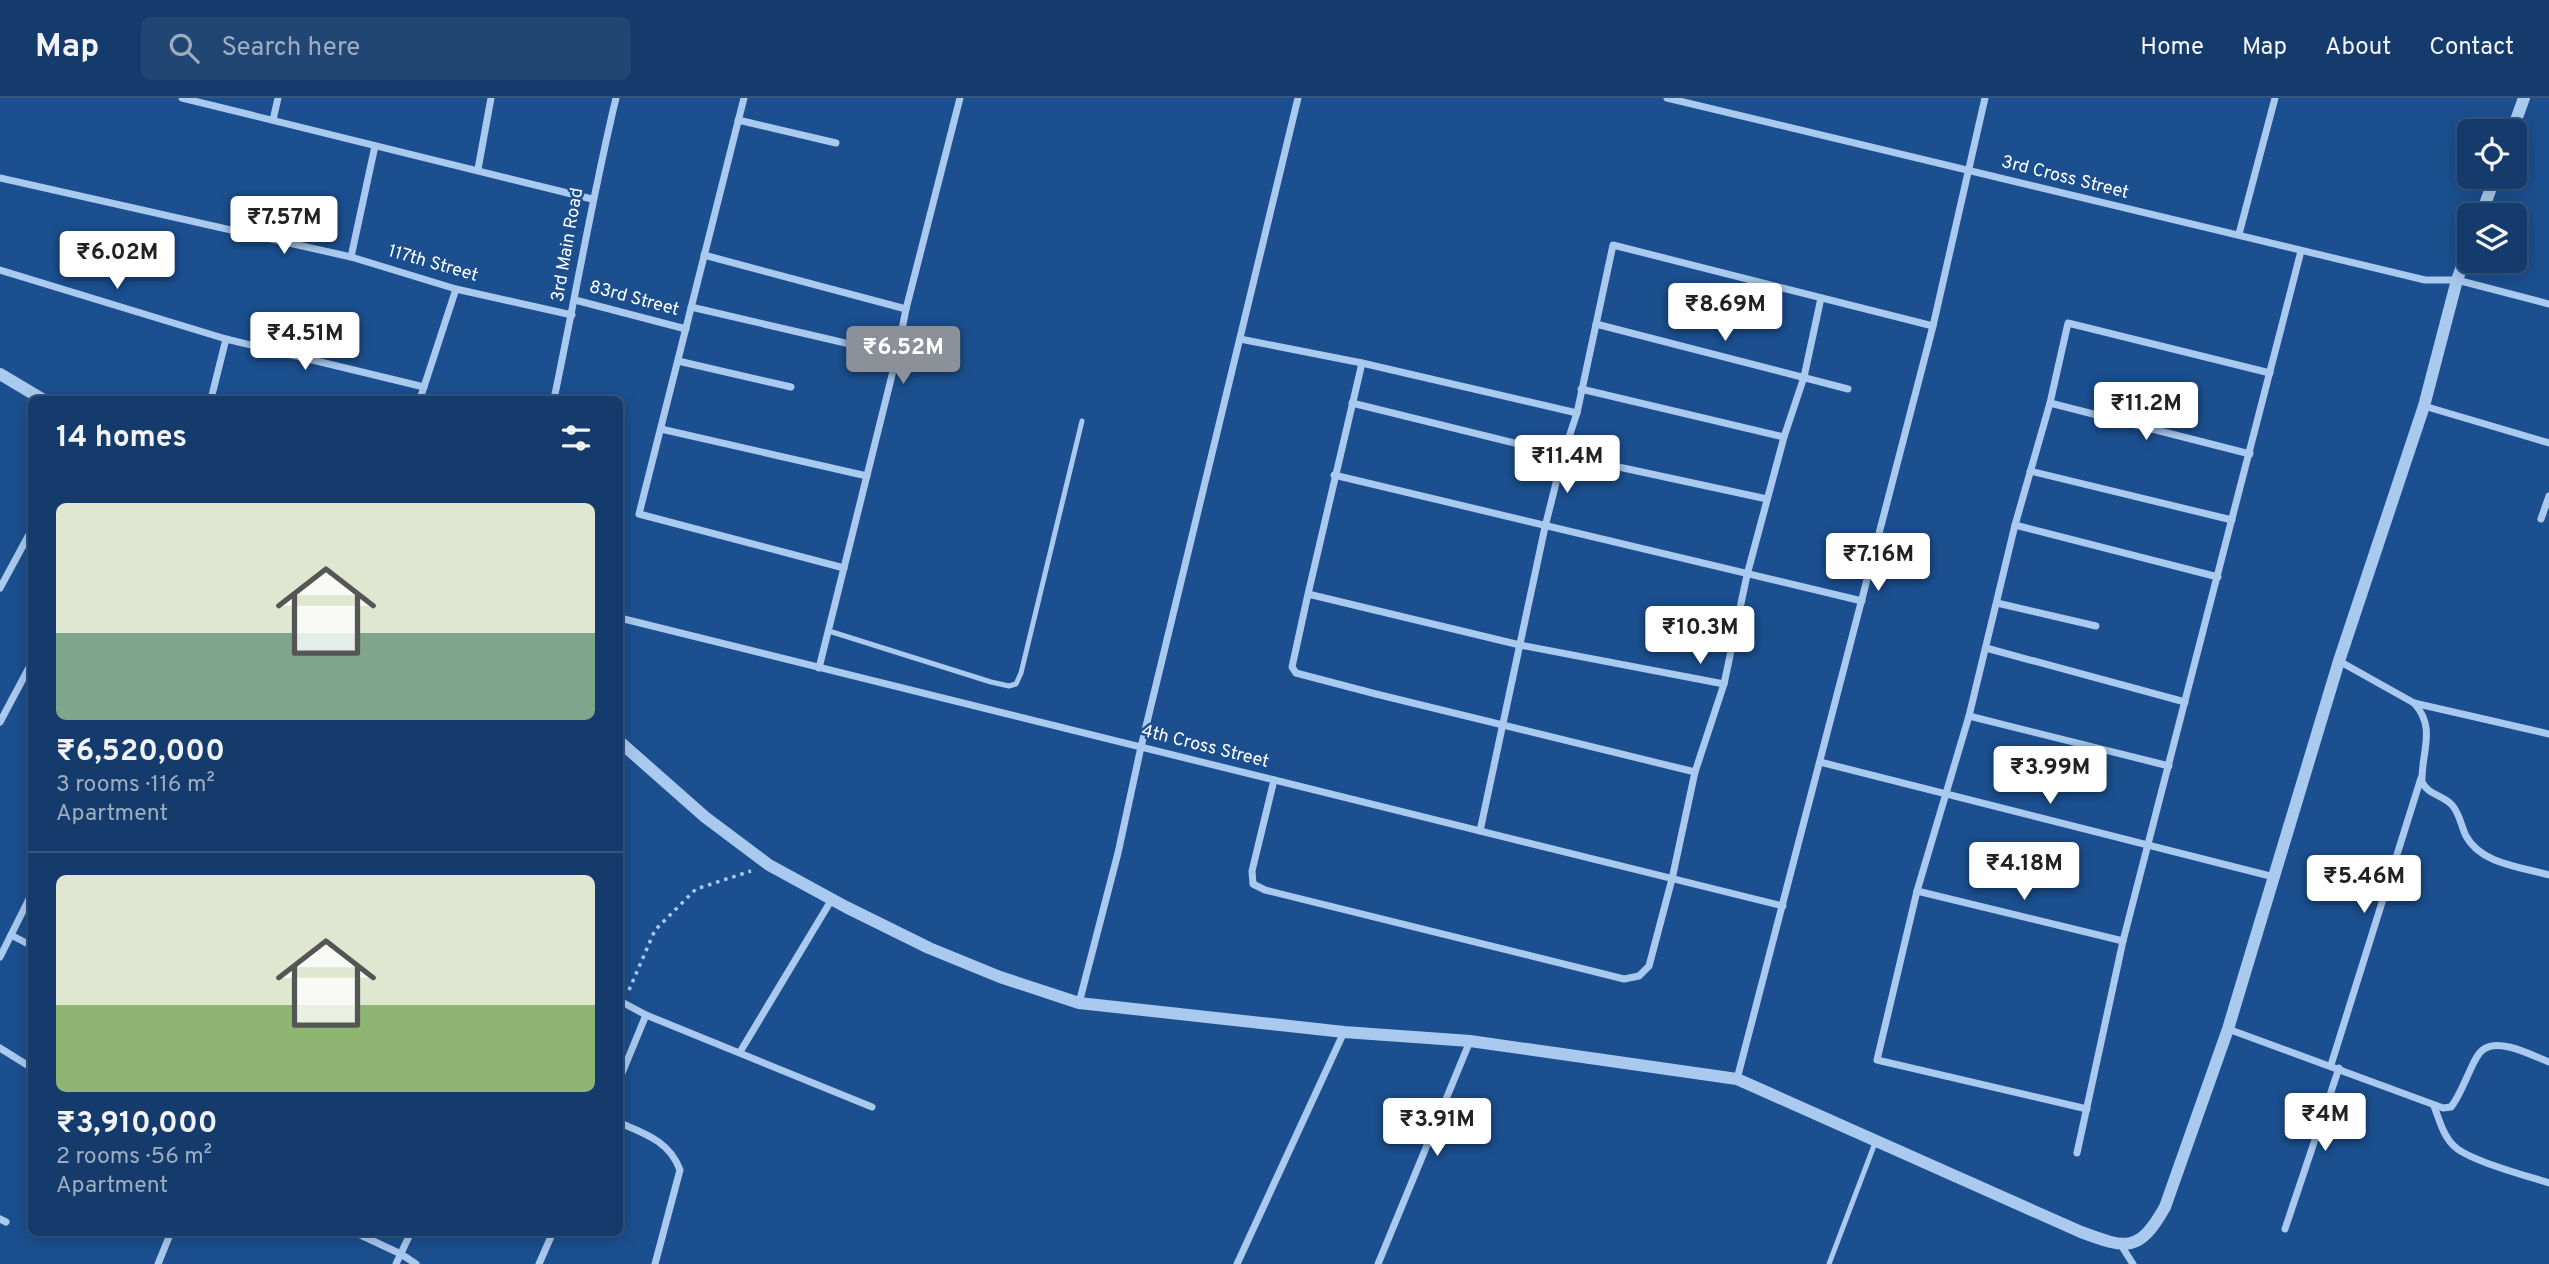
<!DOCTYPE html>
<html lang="en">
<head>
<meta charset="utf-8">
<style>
  :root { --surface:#143b6b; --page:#214673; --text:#f1f3f6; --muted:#9dadc1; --line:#33557e; --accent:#8c9099 }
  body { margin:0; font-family:Overpass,sans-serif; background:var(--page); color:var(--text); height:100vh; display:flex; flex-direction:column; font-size:26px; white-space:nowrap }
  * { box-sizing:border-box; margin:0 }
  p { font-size:23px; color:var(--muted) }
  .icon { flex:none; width:38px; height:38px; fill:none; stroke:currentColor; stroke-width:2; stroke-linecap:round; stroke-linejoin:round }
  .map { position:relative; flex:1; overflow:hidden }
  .panel { position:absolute; left:28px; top:298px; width:595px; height:840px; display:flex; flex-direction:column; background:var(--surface); border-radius:10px; box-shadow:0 4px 18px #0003,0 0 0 2px var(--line) }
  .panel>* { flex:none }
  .buttons { position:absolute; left:2457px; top:21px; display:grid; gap:14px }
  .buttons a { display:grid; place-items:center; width:70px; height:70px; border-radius:10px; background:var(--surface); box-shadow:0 4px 18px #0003,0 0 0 2px var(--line); font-size:35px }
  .price { position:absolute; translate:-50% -60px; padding:0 16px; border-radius:7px; background:#fff; color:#222; font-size:23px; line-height:46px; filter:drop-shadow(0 2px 4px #0008) }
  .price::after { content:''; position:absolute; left:50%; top:42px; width:21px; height:16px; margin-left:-10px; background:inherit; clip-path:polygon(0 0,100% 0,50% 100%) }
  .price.on { background:var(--accent); color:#fff }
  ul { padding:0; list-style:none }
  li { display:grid; align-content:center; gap:14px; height:371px; padding:0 28px }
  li+li { border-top:2px solid var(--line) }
  li span { display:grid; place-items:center; height:217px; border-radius:10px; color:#555 }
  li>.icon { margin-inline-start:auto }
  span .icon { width:126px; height:126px; fill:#fffc; stroke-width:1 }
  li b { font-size:30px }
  h2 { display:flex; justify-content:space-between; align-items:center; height:84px; padding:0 28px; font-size:30px }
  header { display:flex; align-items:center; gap:42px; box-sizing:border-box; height:98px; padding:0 35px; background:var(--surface); border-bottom:2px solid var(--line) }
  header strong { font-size:33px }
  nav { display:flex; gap:38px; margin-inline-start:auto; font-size:24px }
  .search { width:490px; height:63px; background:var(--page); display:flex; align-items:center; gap:18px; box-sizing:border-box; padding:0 24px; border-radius:10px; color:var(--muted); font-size:26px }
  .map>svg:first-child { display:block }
</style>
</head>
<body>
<header>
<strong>Map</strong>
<div class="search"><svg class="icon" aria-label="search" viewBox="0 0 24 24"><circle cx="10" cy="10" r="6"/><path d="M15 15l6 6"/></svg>Search here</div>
<nav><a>Home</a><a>Map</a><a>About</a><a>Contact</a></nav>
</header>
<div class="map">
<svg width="2549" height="1166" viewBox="0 0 2549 1166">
  <rect width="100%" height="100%" fill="#1b4f8f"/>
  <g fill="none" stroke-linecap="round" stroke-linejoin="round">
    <!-- path -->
    <path stroke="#a9c9ee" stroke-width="3.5" stroke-dasharray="3.5 5" stroke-linecap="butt" d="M629,892l26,-60 41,-41 55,-18"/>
    <!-- service -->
    <g stroke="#a9c9ee" stroke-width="5">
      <path d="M829,533l162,51 18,4 7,-2 5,-11 61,-252"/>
      <path d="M1829,1166l46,-121"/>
    </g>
    <!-- minor -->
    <g stroke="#a9c9ee" stroke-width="7">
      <path d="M182,0l410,101"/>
      <path d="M744,0l-105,416 205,54"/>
      <path d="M1667,0l758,182h32l92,24"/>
      <path d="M273,22l5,-22"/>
      <path d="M738,22l98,23"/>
      <path d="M478,71l13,-71"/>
      <path d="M0,80l351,79 105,32 116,26"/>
      <path d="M2239,136l36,-136"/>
      <path d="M704,157l202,54"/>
      <path d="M351,159l24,-111"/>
      <path d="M0,172l226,69"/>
      <path d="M575,202l111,29"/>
      <path d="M691,209l206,48"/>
      <path d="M1596,226l252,65"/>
      <path d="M1240,241l122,24 215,50 -14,42 204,44"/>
      <path d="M678,263l113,26"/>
      <path d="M1581,291l203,48"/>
      <path d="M211,301l15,-60 198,48"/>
      <path d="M420,301l36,-110"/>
      <path d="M554,301c21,-100 38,-201 62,-301"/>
      <path d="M1352,305l211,52 -18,72 -65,304"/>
      <path d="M2050,305l200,51"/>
      <path d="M2424,308l125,37"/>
      <path d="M1577,315l36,-168 320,81"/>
      <path d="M661,331l206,47"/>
      <path d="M2030,373l202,49"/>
      <path d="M1334,377l528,126"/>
      <path d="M2541,421l8,-23"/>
      <path d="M2015,427l203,52"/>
      <path d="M0,490l32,-59"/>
      <path d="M1308,496l-16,73 4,6 80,21 319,78 29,-88 -204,-39 -212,-51 54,-231"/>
      <path d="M1997,505l99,23"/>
      <path d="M620,520l1163,288"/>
      <path d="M1986,550l199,54"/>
      <path d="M2339,563l75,42c23,25 7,49 8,79 6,13 21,13 30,23 8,9 9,21 14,31 15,28 55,31 83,39"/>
      <path d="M819,570l78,-313 9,-46 54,-211"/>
      <path d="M1724,586l23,-109 37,-138 20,-60 17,-79"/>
      <path d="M2414,605l135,31"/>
      <path d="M1969,618l200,50"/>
      <path d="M0,624l32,-60"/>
      <path d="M1820,664l454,115"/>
      <path d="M1274,682l-22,91 1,13 12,6 359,89 15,-3 10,-10 23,-87 23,-107"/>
      <path d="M1917,793l206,50"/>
      <path d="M11,837l21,11"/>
      <path d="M0,859l32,-64"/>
      <path d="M620,903l26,14 226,92"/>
      <path d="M1079,905l39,-150 23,-106 157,-649"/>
      <path d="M2228,931l215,79 8,-1c7,-9 11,-19 16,-30 4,-8 9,-23 17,-28 17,-11 49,7 65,13"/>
      <path d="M0,950l32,20"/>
      <path d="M740,954l92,-153"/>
      <path d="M2331,967l90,-287"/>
      <path d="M620,980l26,-63"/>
      <path d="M1737,981l196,-753 52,-228"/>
      <path d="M2434,1008c5,13 9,29 19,39 13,15 75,31 96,38"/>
      <path d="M2087,1011l-210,-49 40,-169 52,-175 46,-191 35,-122 18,-80 202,50"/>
      <path d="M620,1025c26,11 50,19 60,47l-25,94"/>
      <path d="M2077,1055l46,-212 178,-690"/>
      <path d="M0,1121l6,3"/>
      <path d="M2285,1131l54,-161"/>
      <path d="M354,1134l47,22 15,10"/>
      <path d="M2121,1147l12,19"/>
      <path d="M158,1166l13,-32"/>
      <path d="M396,1166l15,-32"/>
      <path d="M539,1166l14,-32"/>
      <path d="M1237,1166l107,-232"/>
      <path d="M1378,1166l92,-223"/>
    </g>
    <!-- tertiary -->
    <g stroke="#a9c9ee" stroke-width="12">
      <path d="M2512,33l12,-33"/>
      <path d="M2481,117l14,-38"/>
      <path d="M0,276l42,25"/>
      <path d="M620,644l85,75 64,48 77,42 83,41 71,29 79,26 265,29 126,9 267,38 344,153c46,17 58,21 84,-25l63,-178 111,-368 85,-255 33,-126 12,-33"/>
    </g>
  </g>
  <g text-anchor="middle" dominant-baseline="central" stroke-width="5" stroke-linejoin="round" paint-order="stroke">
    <!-- street labels -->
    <g font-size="18" fill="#fff" stroke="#1b4f8f">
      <text transform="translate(2065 80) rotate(14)">3rd Cross Street</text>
      <text transform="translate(568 147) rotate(-80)">3rd Main Road</text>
      <text transform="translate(433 166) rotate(16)">117th Street</text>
      <text transform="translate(634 201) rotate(15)">83rd Street</text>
      <text transform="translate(1205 649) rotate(14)">4th Cross Street</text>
    </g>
  </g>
</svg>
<div class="buttons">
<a><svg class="icon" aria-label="locate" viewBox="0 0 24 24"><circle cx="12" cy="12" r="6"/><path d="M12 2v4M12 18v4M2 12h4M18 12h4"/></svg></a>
<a><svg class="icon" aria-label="layers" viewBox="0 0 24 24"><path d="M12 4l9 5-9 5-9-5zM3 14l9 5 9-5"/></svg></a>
</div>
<b class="price" style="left:284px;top:158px">₹7.57M</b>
<b class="price" style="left:117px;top:193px">₹6.02M</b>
<b class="price" style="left:1725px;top:245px">₹8.69M</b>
<b class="price" style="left:305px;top:274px">₹4.51M</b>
<b class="price on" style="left:903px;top:288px">₹6.52M</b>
<b class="price" style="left:2146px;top:344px">₹11.2M</b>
<b class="price" style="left:1567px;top:397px">₹11.4M</b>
<b class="price" style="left:1878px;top:495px">₹7.16M</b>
<b class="price" style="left:1700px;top:568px">₹10.3M</b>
<b class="price" style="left:2050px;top:708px">₹3.99M</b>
<b class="price" style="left:2024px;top:804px">₹4.18M</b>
<b class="price" style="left:2364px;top:817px">₹5.46M</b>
<b class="price" style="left:2325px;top:1055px">₹4M</b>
<b class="price" style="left:1437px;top:1060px">₹3.91M</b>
<section class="panel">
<h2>14 homes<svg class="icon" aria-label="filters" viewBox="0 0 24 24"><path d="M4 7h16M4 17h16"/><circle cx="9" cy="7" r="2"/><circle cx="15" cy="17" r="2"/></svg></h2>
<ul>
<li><span style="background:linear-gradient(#dfe7d0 60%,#7fa58c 0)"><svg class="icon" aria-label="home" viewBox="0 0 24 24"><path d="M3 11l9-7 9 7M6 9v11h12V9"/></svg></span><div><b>₹6,520,000</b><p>3 rooms · 116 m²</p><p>Apartment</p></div></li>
<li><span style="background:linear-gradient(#dfe7d0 60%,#8fb573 0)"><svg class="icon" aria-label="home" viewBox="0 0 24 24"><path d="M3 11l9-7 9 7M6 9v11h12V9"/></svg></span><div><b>₹3,910,000</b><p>2 rooms · 56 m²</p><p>Apartment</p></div></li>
</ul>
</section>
</div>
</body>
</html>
